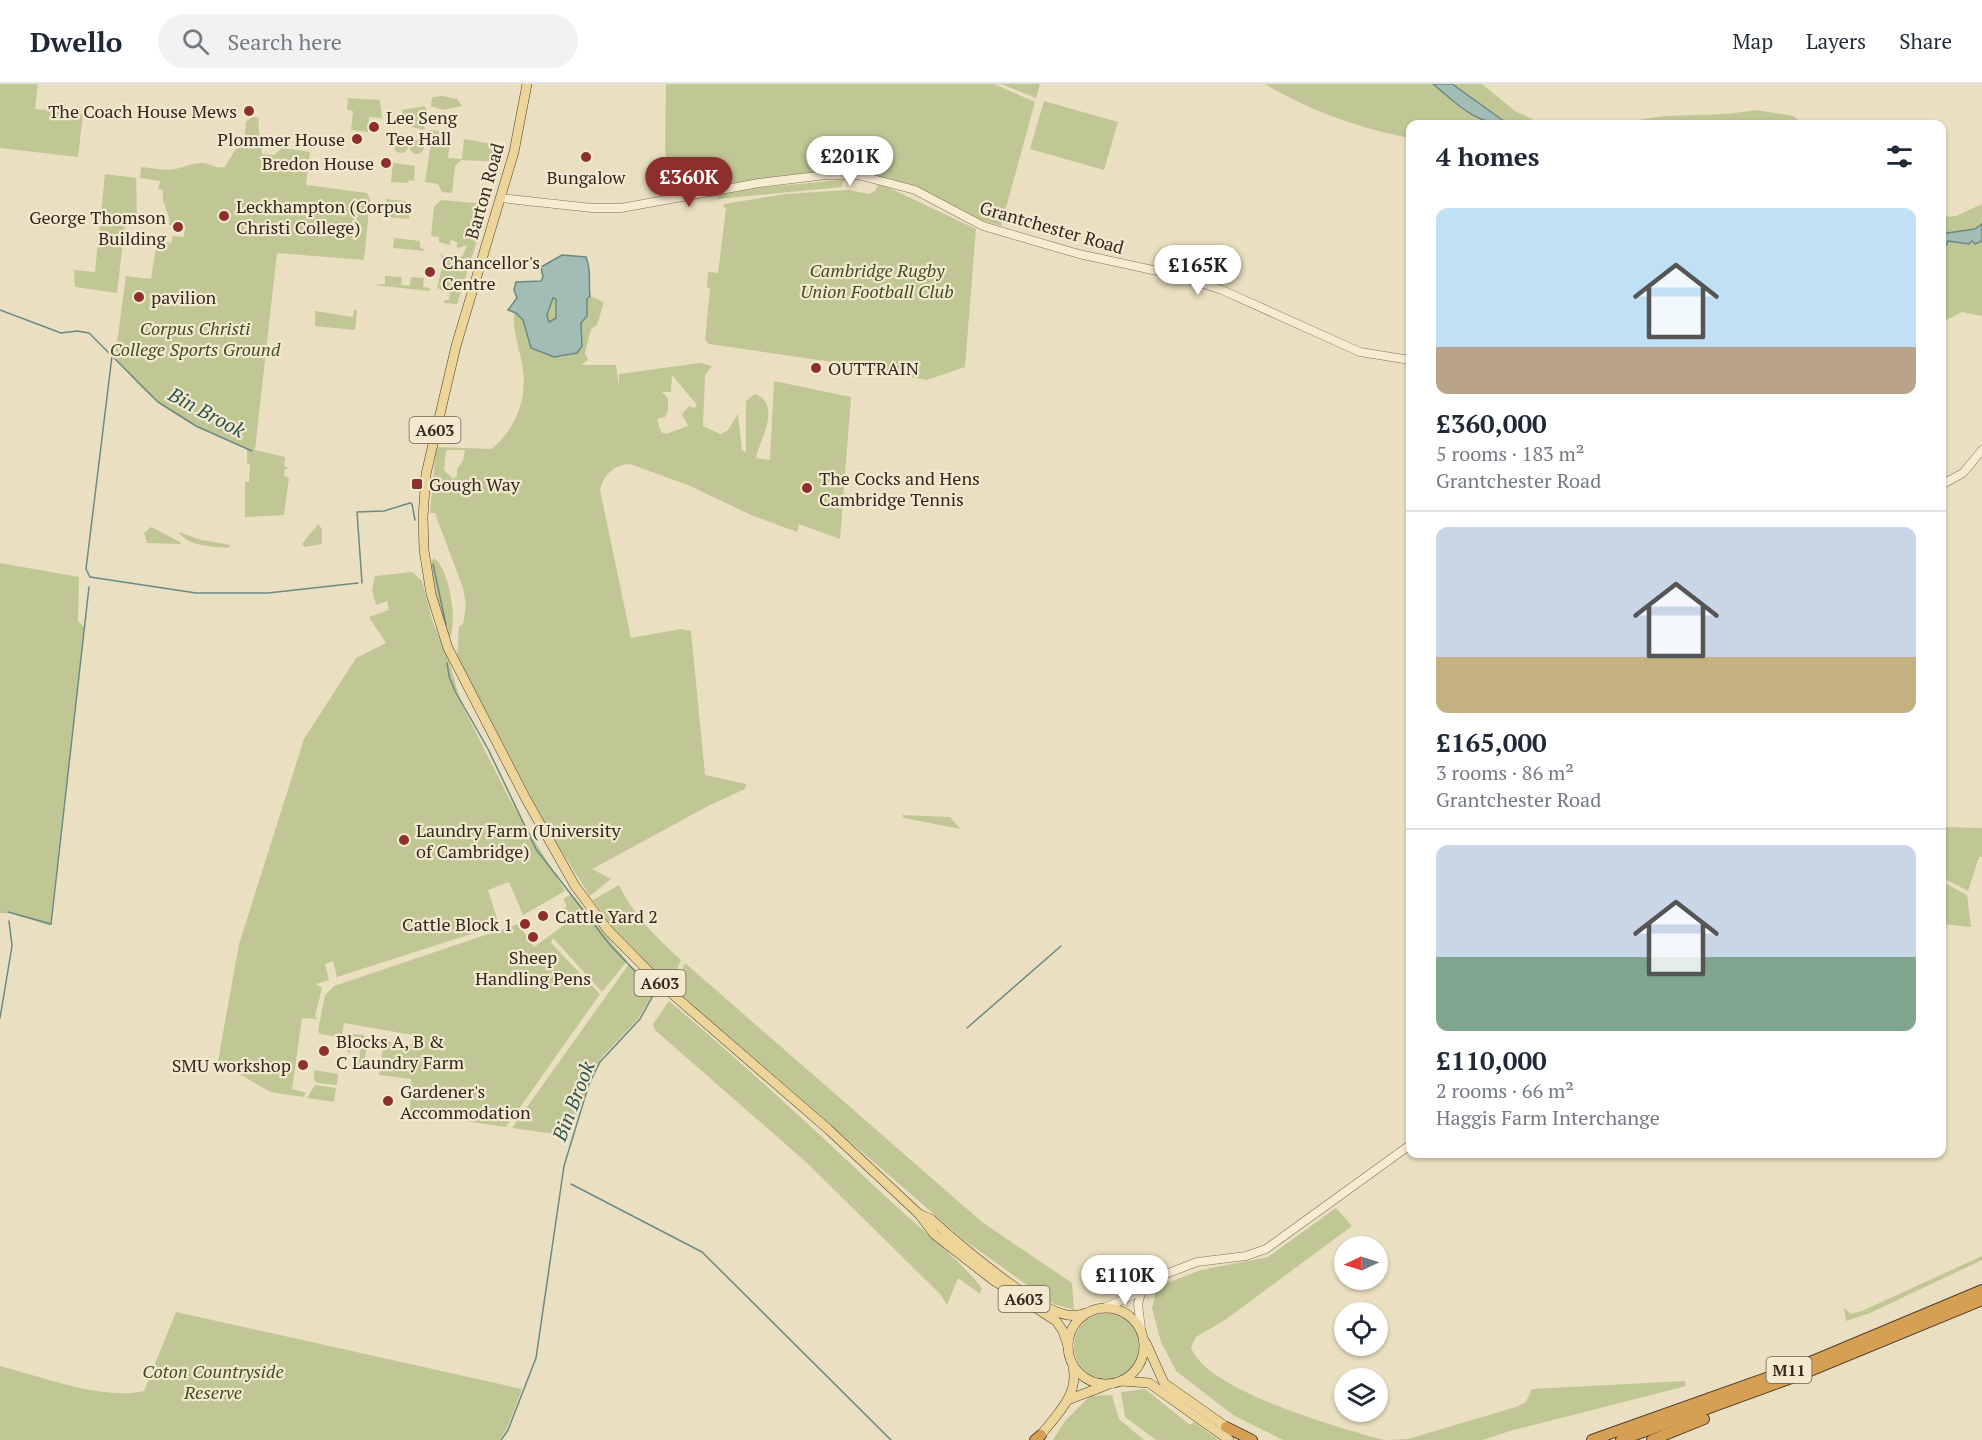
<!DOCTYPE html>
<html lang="en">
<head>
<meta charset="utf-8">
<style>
  :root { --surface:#fff; --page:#f2f2f3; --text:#1f2937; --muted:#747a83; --line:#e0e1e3; --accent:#8d2f2d }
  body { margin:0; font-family:"PT Serif",serif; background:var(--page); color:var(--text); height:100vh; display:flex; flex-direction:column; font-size:22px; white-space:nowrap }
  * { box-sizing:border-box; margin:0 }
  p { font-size:20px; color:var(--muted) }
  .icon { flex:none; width:33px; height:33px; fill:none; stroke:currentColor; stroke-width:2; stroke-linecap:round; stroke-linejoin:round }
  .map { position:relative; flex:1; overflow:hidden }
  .panel { position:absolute; left:1406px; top:36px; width:540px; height:1038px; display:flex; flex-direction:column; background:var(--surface); border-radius:12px; box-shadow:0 2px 4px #0004 }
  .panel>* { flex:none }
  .needle { width:39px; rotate:266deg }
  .tools { position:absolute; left:1334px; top:1152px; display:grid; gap:12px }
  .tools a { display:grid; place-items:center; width:54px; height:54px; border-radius:50%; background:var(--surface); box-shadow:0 2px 4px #0004; font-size:30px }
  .price { position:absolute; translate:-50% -51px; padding:0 14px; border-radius:21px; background:#fff; color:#222; font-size:20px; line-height:39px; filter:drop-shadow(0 2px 3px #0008) }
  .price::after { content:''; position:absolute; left:50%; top:36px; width:18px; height:14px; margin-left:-9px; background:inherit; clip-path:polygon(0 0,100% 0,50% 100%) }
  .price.current { background:var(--accent); color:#fff }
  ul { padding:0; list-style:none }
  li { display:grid; align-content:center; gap:12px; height:318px; padding:0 30px }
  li+li { border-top:2px solid var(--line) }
  li span { display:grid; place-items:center; height:186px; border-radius:12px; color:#555 }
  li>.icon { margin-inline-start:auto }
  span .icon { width:108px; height:108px; fill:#fffc; stroke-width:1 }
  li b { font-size:26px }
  h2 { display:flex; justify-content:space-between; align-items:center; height:72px; padding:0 30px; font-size:26px }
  header { display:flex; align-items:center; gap:36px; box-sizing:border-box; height:84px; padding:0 30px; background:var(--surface); border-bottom:2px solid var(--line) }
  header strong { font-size:28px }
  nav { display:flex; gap:33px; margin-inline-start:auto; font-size:21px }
  .search { width:420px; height:54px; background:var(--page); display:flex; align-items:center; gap:15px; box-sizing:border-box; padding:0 21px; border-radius:33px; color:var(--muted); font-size:22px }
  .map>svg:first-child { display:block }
</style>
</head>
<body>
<header>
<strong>Dwello</strong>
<div class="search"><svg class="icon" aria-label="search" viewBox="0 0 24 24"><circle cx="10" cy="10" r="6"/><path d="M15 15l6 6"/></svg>Search here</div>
<nav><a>Map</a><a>Layers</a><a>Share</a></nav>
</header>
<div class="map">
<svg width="1982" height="1356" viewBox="0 0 1982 1356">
  <rect width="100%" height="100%" fill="#eadfc0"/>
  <!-- green -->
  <g fill="#c0c795" fill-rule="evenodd">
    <path d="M0,0h38l-3,25 48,5 -5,43 -78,-9z"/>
    <path d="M666,0h328l41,18 -34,124 -37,-11 -39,-23 -34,-13 -27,-5 -190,21 -9,-44z"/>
    <path d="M1001,0h39l-4,14z"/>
    <path d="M1265,0h168l32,27 24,13h-79v14c-49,-9 -102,-28 -145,-54z"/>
    <path d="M1452,0h30l33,27 28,13h-35z"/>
    <path d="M443,12l14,3 5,7 -19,4 -12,-4 1,-9z"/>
    <path d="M348,14l32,2 2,18 -13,-1 -1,15 -17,-2 2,-19 -6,-1z"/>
    <path d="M1044,17l74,21 -14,48 -74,-21z"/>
    <path d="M425,22l2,4 -3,20 -20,-5 -2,-15z"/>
    <path d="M1755,26l39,6 8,8h-179c43,-14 88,-5 132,-14z"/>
    <path d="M252,33l7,1c-2,13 3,24 3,36l12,1 8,-7 28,4 -4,33 61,8 3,6 -6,61 -87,-7 -22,197 30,7 -1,9 5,2 -4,1 -1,7 5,2 -5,37 -39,2v-35h4l1,-18 -3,-1v-15c-34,-15 -73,-30 -101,-56 -11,-10 -21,-23 -31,-34l11,-82 25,3 6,-38 14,2 2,-7 11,1 1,-11 -16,-1c2,-14 -8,-17 -6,-35l-5,-1 2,-8 -20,-3 1,-11c11,1 23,4 34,2 10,-2 16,-6 28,-6 9,1 12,6 22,4l10,-17 9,-5 2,-23z"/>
    <path d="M431,46l20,2 -3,26 14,1 2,-20 40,7 -4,16 -39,-2 -6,6 -3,27 -10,-1 -4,-8 -13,-2 6,-41 -7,-1 1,-6z"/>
    <circle cx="401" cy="62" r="7"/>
    <circle cx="417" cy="63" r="7"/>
    <path d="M393,79l22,3 -1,15 -5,-1 -1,3 -17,-1z"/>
    <path d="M105,90l31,4 1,38 -11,-1 -9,78 -42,-6 -1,-17 21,2z"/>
    <path d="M843,96l-1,7 -125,12 2,-6 13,-3z"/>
    <path d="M879,99l97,46 -11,138 -38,13 -94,-18 -124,-18 -4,-4 5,-52h-3l1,-16 10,1 8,-65 -3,-1 1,-3 61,-10 63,-4 21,4 6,-3z"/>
    <path d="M386,115l20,2v2l5,1 -2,15 -25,-2z"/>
    <path d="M441,116l44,4 2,5 -30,95 -13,-1 1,-3h4l1,-7 -13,-5 5,-20 4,-1 -6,-14 8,7h8l7,-5 4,-10 -10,3v-6l-6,-2 -1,5 -11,-3v-5l-8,-1 3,-29z"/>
    <path d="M1982,120v20l-7,5 -34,5v-17l15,-1z"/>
    <path d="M394,154l26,3v6l6,4 -33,-3z"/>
    <path d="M1953,156l15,4 14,-3v75l-20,-4 -21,11v-78l5,1 2,-5z"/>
    <path d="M385,192l17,1 -1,8 9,1 1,-9 13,1 -1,9 7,1 -1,3 -55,-6 11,-1z"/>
    <path d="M590,212l14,6 -7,23 -6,4 -6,24 3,7 -7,5h35l3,23v-14l81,-11 12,3 -7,9 -2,51 17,8 7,-3 11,-17 4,36 4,2v-51l9,-7c28,11 4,47 1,64l14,2 4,-79 77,16 -11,142 -41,-15 -2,8 -46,-17 -63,-30 -58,-21c-17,1 -26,11 -30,26l31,148 50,-9 10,2 14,144 41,9 -1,5 -35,16 -118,64 19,10 -21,17 -37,-58 -96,-179 2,-32 4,-3 3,-19 -3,-17 -28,-75h-5l6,-66 56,2c24,-21 35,-49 31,-80 -2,-17 -11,-37 -9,-55l2,-2 7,7 10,29c13,4 24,15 37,5h7c7,-11 1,-18 4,-30 3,-11 5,-9 6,-25zM672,291l25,30 -3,3 -5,-2 -7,8 6,12 -22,8 -5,-2 -4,-13 8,-2 3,-7v-12l-6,-6h9zM446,366h19l-2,11 -6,8v7l-4,3 -9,-9z"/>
    <path d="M553,214l3,1v19l-7,4 -2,-7z"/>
    <path d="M354,226h3l-2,20 -40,-4v-15l38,6z"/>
    <path d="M318,440l4,5v15l-17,3 -3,-3z"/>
    <path d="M151,443l29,15 1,2 -34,-1 -3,-10z"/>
    <path d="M179,448l22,8 30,5 -3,3c-14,-1 -42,-2 -49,-16z"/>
    <path d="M434,474c16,11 24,66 15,82l-11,-29 -8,-47z"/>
    <path d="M0,479l79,14 -1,44 6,6 -34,299 -39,-13h-11z"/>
    <path d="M412,488l10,9 10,39 17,41 12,42 49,97 55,91 -42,24 -14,-33 -21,8 11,35 -162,52 -4,-16 -8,3 4,16 -13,4 6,4 -7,28 3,3 -16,-1 -10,71 14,4 -3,4 -33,-5 -52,-31 21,-117 65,-205 52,-81 30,-15 -17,-26 20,-7 -2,-9 -11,4 -4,-15 3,-14z"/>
    <path d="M902,731l48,2 10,12 -56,-11z"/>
    <path d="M1941,743l41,1v29h-3l-11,34 -27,-14z"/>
    <path d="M1941,797l26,14 4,32 -30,-3z"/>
    <path d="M619,801c15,31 36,51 62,75l-11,26 -49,-47 -28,-39z"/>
    <path d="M571,810l56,67 -25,31 -49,-54 -2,5 49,51 -94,133 -96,-14 1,-34 -32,-4 4,-27h3l1,-7 4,1v6h4l1,-5 16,2 1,-10 -69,-12 -2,13 -3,1 -19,-3 -2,-3 7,-36 9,-9 184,-62 16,23 37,-27 -7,-11 3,-3 -4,-7z"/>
    <path d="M685,879l297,259 90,61 2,27 -20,-6 -90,-64 -291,-251z"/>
    <path d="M629,880l27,26 -19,30 -36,38 -31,71 -8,6 -50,-7z"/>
    <path d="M669,917c75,63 146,129 217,196 32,30 68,57 96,91l-2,6 -22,-16 -11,27 -6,-10 -135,-133 -151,-132 -2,-6z"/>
    <path d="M352,950l12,1 3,9 -3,20 -6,2 4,-28 -9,-2 -3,17 -3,-1z"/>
    <path d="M314,986l24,4 -1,11 -20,-2 -3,-4z"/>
    <path d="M315,1001l21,3 -2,14 -27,-4z"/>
    <path d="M1336,1124l16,18 -127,94 -29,17 -5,10c13,43 151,82 193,93h-101l-50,-25 -57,-44 -15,-29 -9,-34 4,-17 11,-8 34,-13 67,-13z"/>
    <path d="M1982,1172v4l-112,53 -24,8 -2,-13 7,6 11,-3z"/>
    <path d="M176,1228l346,77 -15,39 -8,12h-499v-74c39,10 105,35 144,25z"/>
    <circle cx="1107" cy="1262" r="33"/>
    <path d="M1685,1297l1,5 -176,45 -27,9h-96l21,-1 108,-32 10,-5 6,-13z"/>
    <path d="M1145,1305l45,36 4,-3 24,18h-62l-31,-23 -4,-25z"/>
    <path d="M1112,1311l7,24 25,21h-91l12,-19 25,-25z"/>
  </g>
  <!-- water -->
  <g fill="#a2bdb6" stroke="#6a8a83" stroke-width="1.5" fill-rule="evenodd">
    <path d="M1433,0h19l56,40c-32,1 -51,-20 -75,-40z"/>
    <path d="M1982,140v17l-7,3 -3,-3 -3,3 -21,-3 -2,5 -5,-1v-11l34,-5z"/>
    <path d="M562,171l24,2c6,15 2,25 4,39l-3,3v17l-6,7 1,23 -5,7 -23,4 -23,-9 -8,-28 -7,-7 -8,-3 9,-12 -3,-8 2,-8 25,-1 2,-4 -2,-10zM553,214l3,1v19l-7,4 -2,-7z"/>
  </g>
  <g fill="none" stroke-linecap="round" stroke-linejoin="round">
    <!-- stream -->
    <g stroke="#6a8a83" stroke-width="1.5">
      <path d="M0,226l61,23 16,-2 12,2 69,69 38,24 56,25"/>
      <path d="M112,272l-26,213 4,8 106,16h72l90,-10"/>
      <path d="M433,480l13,61"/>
      <path d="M362,499l-5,-71 27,-1 26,-8 2,1 3,16"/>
      <path d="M447,579l2,13 6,15 33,58 48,100 74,96 45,47 -15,27 -40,43 -11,22 -25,82 -28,192 -28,72 -7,10"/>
      <path d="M8,828l43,12 38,-337"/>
      <path d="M0,934l12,-72 -3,-25"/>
      <path d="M967,944l94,-82"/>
      <path d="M571,1100l131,68 189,188"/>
    </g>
    <!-- tertiary casing -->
    <g stroke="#827059" stroke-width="9">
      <g id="tertiary">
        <path d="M500,114l92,10h29l138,-25 67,-8h32l57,15 68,36 96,28 97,21 46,15 138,62 50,8"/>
        <path d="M1941,401l22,-12 19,-23"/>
        <path d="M1104,1224l27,-12 35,-22 31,-12 49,-6 20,-7 144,-104"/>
        <path d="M1141,1245l-3,-25 4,-14"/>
      </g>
    </g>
    <!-- primary casing -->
    <g stroke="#503e2d" stroke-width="10">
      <g id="primary">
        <path d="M527,0l-13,68 -58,194 -30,128 -3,43 1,33 7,44 17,54 78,151 49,87 33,44 55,56 165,143 91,85 15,20 59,46 63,41 7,10 5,15"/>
        <path d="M919,1130l12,5c25,23 105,91 136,96 6,1 13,0 19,-2"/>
        <circle cx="1106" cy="1262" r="38"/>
        <path d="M1146,1259l18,40 68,48"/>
        <path d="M1121,1297l28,2 80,57"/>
        <path d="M1070,1315l37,-14"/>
        <path d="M1041,1351c16,-21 38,-40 32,-68"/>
      </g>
    </g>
    <!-- motorway casing -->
    <g stroke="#503e2d" stroke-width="12">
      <g id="motorway">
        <path d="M1226,1343l26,13"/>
        <path d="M1035,1356l6,-5"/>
        <path d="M1592,1356l211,-75 179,-75"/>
        <path d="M1621,1356l184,-67 177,-73"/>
        <path d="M1652,1356l52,-21"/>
      </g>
    </g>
    <!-- tertiary -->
    <use href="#tertiary" stroke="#f6ecd2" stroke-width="8"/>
    <!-- primary -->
    <use href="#primary" stroke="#edd599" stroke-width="9"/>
    <!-- motorway -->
    <use href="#motorway" stroke="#d6a054" stroke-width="10"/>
  </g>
  <!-- markers -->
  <g fill="#8d2f2d" stroke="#f3e9cf" stroke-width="2">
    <circle cx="249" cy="27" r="6"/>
    <circle cx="374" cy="43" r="6"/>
    <circle cx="357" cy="55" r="6"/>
    <circle cx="586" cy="73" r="6"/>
    <circle cx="386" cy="79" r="6"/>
    <circle cx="224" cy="132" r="6"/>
    <circle cx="178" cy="143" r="6"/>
    <circle cx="430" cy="188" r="6"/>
    <circle cx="139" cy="213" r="6"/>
    <circle cx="816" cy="284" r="6"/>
    <rect x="411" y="394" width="12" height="12" rx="3"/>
    <circle cx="807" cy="404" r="6"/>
    <circle cx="404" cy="756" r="6"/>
    <circle cx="543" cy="832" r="6"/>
    <circle cx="525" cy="840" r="6"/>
    <circle cx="533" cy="853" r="6"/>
    <circle cx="324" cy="967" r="6"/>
    <circle cx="303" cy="981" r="6"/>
    <circle cx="388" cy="1017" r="6"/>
  </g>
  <g text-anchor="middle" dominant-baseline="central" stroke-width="4.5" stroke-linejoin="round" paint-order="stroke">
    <!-- shield labels -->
    <g fill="#f3e9cf" stroke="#6d6252" stroke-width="1.5">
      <rect x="409.5" y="333" width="51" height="26" rx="4.5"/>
      <rect x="634.5" y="886" width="51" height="26" rx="4.5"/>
      <rect x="998.5" y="1202" width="51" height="26" rx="4.5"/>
      <rect x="1766.5" y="1273" width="45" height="26" rx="4.5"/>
    </g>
    <g font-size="16" font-weight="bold" fill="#33281d">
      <text x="435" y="346">A603</text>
      <text x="660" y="899">A603</text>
      <text x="1024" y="1215">A603</text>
      <text x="1789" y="1286">M11</text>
    </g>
    <!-- poi labels -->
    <g font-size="18" fill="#33281d" stroke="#f3e9cf" text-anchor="start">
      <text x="237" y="27" text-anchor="end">The Coach House Mews</text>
      <text x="386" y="33">Lee Seng<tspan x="386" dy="21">Tee Hall</tspan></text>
      <text x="345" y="55" text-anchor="end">Plommer House</text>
      <text x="374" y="79" text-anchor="end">Bredon House</text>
      <text x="586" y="93" text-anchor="middle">Bungalow</text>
      <text x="236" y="122">Leckhampton (Corpus<tspan x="236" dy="21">Christi College)</tspan></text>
      <text x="166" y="133" text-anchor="end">George Thomson<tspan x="166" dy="21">Building</tspan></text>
      <text x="442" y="178">Chancellor's<tspan x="442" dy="21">Centre</tspan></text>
      <text x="151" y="213">pavilion</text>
      <text x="828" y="284">OUTTRAIN</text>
      <text x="819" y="394">The Cocks and Hens<tspan x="819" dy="21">Cambridge Tennis</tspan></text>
      <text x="429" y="400">Gough Way</text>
      <text x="416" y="746">Laundry Farm (University<tspan x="416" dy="21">of Cambridge)</tspan></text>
      <text x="555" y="832">Cattle Yard 2</text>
      <text x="513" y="840" text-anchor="end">Cattle Block 1</text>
      <text x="533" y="873" text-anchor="middle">Sheep<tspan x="533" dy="21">Handling Pens</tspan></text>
      <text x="336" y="957">Blocks A, B &amp;<tspan x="336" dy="21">C Laundry Farm</tspan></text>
      <text x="291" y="981" text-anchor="end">SMU workshop</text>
      <text x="400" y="1007">Gardener's<tspan x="400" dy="21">Accommodation</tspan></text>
    </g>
    <!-- street labels -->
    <g font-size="18" fill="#33281d" stroke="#f3e9cf">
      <text transform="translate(484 107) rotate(-74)">Barton Road</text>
      <text transform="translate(1052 143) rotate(16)">Grantchester Road</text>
    </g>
    <!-- park labels -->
    <g font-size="18" font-style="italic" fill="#424e24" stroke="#f3e9cf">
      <text x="877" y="186">Cambridge Rugby<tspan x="877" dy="21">Union Football Club</tspan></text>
      <text x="195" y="244">Corpus Christi<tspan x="195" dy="21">College Sports Ground</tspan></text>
      <text x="213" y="1287">Coton Countryside<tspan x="213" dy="21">Reserve</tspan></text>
    </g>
    <!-- water labels -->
    <g font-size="20" font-style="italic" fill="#2d5250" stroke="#f3e9cf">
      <text transform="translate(207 328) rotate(28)">Bin Brook</text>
      <text transform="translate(573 1017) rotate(-69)">Bin Brook</text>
    </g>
  </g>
</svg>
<div class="tools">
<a><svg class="needle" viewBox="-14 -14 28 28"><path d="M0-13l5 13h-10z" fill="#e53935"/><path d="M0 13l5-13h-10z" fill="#747a83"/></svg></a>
<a><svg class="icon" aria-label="locate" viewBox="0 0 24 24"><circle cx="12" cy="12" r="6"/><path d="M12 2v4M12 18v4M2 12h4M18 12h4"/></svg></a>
<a><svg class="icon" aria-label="layers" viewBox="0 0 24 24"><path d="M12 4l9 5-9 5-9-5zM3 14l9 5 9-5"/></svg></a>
</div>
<b class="price" style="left:850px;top:103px">£201K</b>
<b class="price current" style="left:689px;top:124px">£360K</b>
<b class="price" style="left:1198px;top:212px">£165K</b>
<b class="price" style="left:1125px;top:1222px">£110K</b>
<section class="panel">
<h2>4 homes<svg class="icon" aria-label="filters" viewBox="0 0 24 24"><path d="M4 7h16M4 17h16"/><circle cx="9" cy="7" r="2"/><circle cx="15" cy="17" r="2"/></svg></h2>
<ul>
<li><span style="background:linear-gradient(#bfe0f5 75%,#b9a48a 0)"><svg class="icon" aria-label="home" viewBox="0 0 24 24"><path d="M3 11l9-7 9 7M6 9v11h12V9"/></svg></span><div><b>£360,000</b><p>5 rooms · 183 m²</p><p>Grantchester Road</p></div></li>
<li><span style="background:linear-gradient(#c9d6e8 70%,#c2b280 0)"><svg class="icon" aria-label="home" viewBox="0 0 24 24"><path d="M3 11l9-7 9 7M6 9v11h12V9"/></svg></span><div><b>£165,000</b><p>3 rooms · 86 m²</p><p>Grantchester Road</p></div></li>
<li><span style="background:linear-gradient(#c9d6e8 60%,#7fa58c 0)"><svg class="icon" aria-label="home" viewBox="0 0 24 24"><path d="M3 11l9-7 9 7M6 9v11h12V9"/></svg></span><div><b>£110,000</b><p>2 rooms · 66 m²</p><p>Haggis Farm Interchange</p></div></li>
</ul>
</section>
</div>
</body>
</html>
